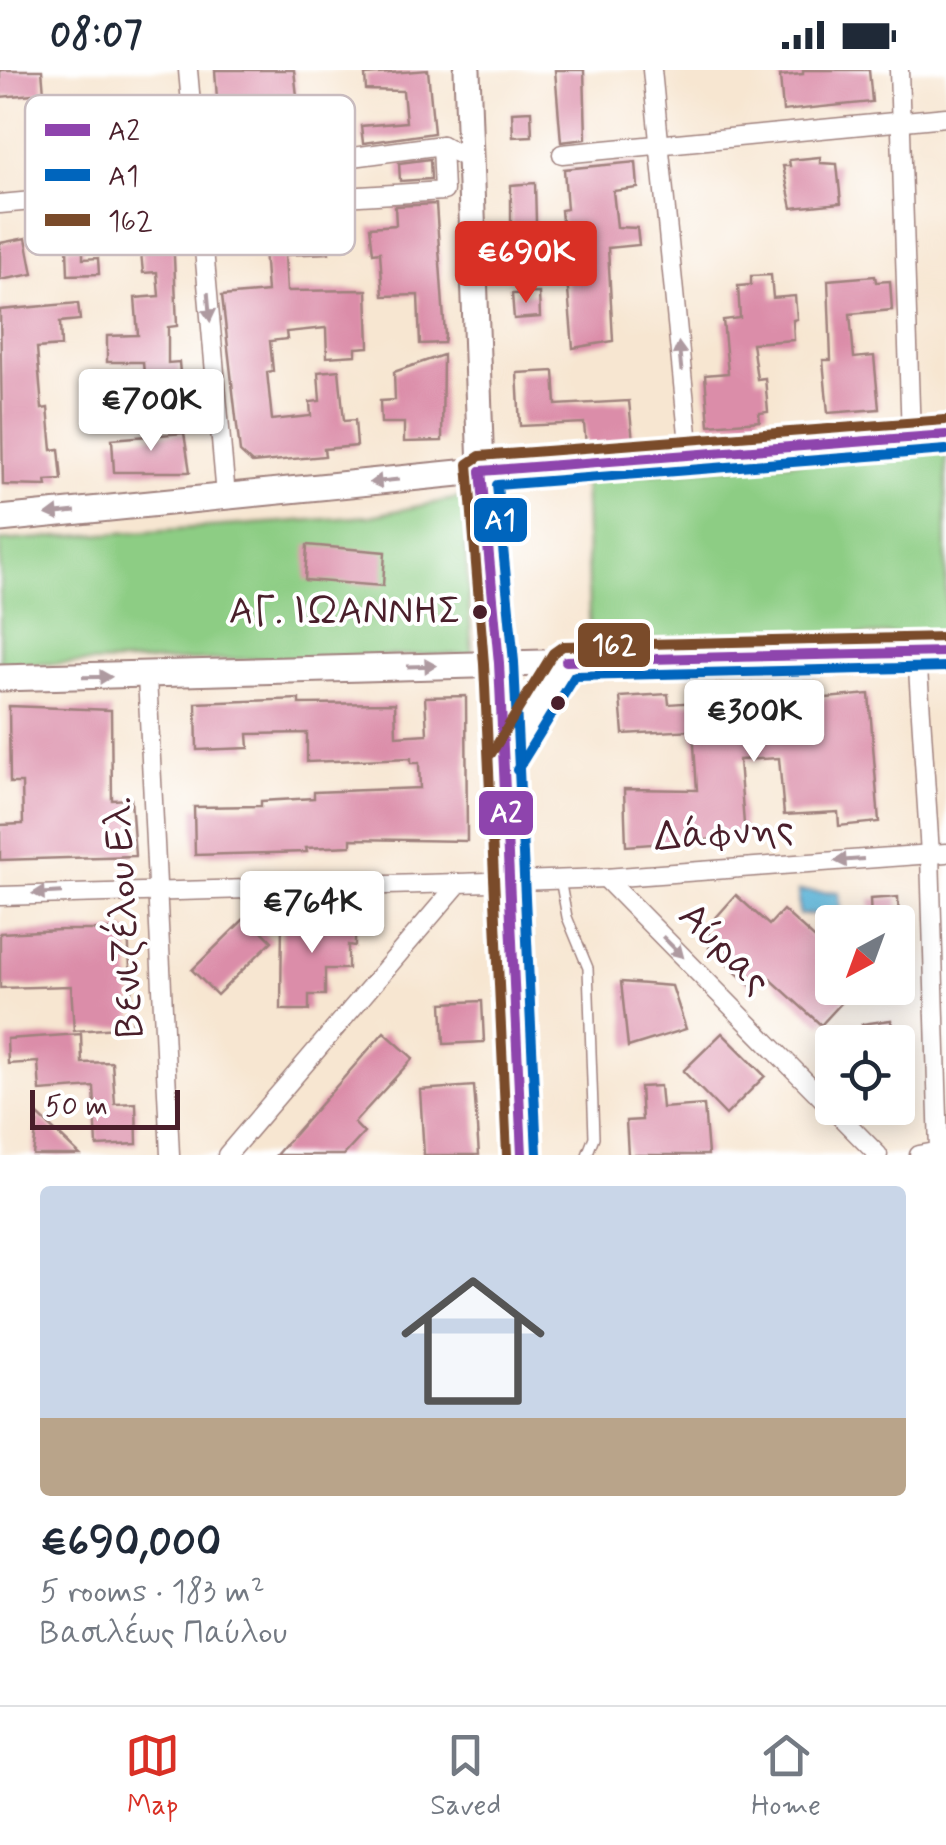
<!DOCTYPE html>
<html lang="en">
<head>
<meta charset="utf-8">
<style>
  :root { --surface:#fff; --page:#f6f6f7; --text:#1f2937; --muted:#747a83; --line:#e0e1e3; --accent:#d93025 }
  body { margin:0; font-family:Mynerve,sans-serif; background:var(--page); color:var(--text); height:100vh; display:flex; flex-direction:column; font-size:38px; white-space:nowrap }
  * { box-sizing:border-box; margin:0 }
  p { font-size:32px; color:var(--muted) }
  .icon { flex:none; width:55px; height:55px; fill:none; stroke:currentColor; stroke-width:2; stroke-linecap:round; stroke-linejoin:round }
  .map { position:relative; height:1085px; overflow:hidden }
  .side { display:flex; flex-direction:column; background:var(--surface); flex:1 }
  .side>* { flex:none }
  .needle { width:65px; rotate:221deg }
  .controls { position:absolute; left:815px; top:835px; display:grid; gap:20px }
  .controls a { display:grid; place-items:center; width:100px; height:100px; border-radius:10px; background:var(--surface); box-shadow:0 5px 25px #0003; font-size:50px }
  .scale { position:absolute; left:30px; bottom:25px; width:150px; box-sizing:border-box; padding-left:10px; border:5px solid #4a1f2b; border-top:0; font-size:28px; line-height:35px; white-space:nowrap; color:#4a1f2b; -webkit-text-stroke:8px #fff; paint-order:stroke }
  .price { position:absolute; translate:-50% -85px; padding:0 22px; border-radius:10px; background:#fff; color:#222; font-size:32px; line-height:65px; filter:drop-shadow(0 2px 5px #0008) }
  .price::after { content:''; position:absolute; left:50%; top:60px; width:30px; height:22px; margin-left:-15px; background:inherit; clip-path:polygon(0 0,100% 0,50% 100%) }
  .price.active { background:var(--accent); color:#fff }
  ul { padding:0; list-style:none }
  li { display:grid; align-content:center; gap:20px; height:530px; padding:0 40px }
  li span { display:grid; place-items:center; height:310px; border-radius:10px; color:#555 }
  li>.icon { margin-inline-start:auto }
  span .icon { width:180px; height:180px; fill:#fffc; stroke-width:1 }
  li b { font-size:42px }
  .status { display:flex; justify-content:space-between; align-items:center; height:70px; padding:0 50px; background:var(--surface); direction:ltr }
  .status svg { height:28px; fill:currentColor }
  .tab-bar { display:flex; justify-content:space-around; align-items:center; height:140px; border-top:2px solid var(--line); background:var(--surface); font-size:28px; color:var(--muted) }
  .tab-bar a { display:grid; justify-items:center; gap:5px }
  .tab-bar .active { color:var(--accent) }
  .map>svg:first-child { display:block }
</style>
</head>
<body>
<div class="status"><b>08:07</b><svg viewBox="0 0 49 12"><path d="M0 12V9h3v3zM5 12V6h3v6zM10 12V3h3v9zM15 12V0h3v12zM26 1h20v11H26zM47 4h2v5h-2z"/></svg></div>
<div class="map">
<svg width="946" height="1085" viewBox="0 0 946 1085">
  <rect width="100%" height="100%" fill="#fff"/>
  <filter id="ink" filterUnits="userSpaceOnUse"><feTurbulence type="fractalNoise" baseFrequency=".01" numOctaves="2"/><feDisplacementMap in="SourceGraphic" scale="20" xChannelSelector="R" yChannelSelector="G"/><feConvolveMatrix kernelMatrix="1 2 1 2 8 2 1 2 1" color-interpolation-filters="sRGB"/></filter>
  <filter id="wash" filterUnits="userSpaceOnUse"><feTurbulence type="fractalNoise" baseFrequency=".0048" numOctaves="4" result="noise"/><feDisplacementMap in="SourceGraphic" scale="40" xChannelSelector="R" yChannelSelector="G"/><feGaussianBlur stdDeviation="2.25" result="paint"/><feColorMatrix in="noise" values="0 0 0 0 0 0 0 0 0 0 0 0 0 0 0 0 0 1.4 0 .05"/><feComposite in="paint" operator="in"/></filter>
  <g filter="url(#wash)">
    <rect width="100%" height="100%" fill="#f7e6d1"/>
    <!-- green -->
    <g fill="#8dcd84" stroke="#6c7658" stroke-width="2.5">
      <path d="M946,380v183l-356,8 -6,-163z"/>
      <path d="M463,427l9,157 -472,11v-124l371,-25z"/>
    </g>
    <!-- water -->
    <path fill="#5ab4d8" stroke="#526a82" stroke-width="2.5" d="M798,821l41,2 2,20 -42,2z"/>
    <g id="blocks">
      <!-- building -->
      <g fill="#db8da9">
        <path d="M0,0h42l2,23 -44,4z"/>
        <path d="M215,0h79l10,86 -76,5v8l-19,1 -3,-42 13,-1z"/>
        <path d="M428,0l6,63 -71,10 -2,-17 45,-4 -3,-31 -37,-1 -1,-15z"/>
        <path d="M555,0h29l2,69 -25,3z"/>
        <path d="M803,0h66l3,32 -89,9 -3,-35 23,-2z"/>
        <path d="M531,41l1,25 -19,1 -1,-25z"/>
        <path d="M820,87v6l17,1 4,39 -49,5 -9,-42h7l-1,-6z"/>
        <path d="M430,89l1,20 -31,2 -1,-18z"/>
        <path d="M636,92l2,26 -25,3 4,36 20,1 2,17 -31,3 5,93 -40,7 -12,-138 6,-1 -3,-40z"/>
        <path d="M535,113l2,79 -26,1v-78z"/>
        <path d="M289,132h25l7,8h20l1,36h-13v7l-44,2 2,36 80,-1 2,57 -13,1v7l-29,2 -1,-29 -40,4 1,7 -17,2 3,30 -6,1 5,48 39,-4 -1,-14 10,-1 -2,-29 21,-2 5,51 11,-1 2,26 -33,3 1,7 -73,7 -12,-11 -18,-156 45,-4 -3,-44 -47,4 -2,-19 10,-1 -1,-21 30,-3 3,25 33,-3z"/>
        <path d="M436,134l9,132 -1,7 -24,1 -2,-49 -35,1 -3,-44 -7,1 -3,-26 26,-2 -1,-19z"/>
        <path d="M172,141l5,115 -9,1v36l11,-1 2,23 -36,3 -2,-26h-36v-26l31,-1 -3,-37 24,-2 -2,-24 -14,1 -6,-59z"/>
        <path d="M26,168l7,36 -33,6v-37z"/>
        <path d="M83,176v13l15,-1 1,16 -31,1 -1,-28z"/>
        <path d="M771,205l2,23 22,-2 2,23 -4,1 1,20 -42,3 5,36 8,-1 3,34 -9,1 1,8 -51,4 -4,-50 23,-2 -5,-53 17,-2 -2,-32 13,-1v-9z"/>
        <path d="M875,206l1,6 14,-1 2,29 -42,4 4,44 20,-2 5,53 -51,4 -5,-53h8l-3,-80z"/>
        <path d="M539,223l1,24 -26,2 -2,-25z"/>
        <path d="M78,233l2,17 -20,2 1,24 -24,2 5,61 6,-1 4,42 7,-1 3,31 -16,1 1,5 -44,-1 -3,-175z"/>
        <path d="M443,285l-1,86 -38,1v-19h-23l-1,-22 15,-1 -1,-28z"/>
        <path d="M554,301l2,34 73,-4 4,41 -47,4 -2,-23 -64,3 -3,-53z"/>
        <path d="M184,363l6,39h-76l-2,-33z"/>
        <path d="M307,475l78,7 -2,34 -78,-6z"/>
        <path d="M668,624l1,10 87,-6 2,26 38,-4 -2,-19 75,-7 10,128 -40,4 -1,-14 -54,3 -5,-57 -40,2 6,77 -119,9 -2,-57 73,1 -4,-60 -70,4 -3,-37z"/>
        <path d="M466,626l1,145 -116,-2v7l-45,2 1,4 -112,3 -1,-48 67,-1v-5l53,-3v-6l106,-4 -1,-25h-8v-5l-104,4v-29l-59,1 1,14 -52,2 -1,-47 103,-4v5l96,-1 1,33 31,-2 -2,-37z"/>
        <path d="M9,636l102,4 1,90 19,-1 4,57 -135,4v-35l23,-1 -1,-41h-12z"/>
        <path d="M736,825l33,30 14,-15 49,44v34h23l-34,37 -56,-51 -12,14 -44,-40 7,-8 -11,-10z"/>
        <path d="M898,827l1,25h-28l-1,-23z"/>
        <path d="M247,846l25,25 -55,54 -25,-25z"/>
        <path d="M282,848h73v28l-7,-1v24h-23v26h-16v15h-28z"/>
        <path d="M61,860h67l5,97 -59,4 -3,-45 -71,2v-55z"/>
        <path d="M621,912l51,4 14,43 -58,18z"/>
        <path d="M482,931l2,41 -40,2 -2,-41z"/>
        <path d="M891,950l3,22h-29l-3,-18z"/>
        <path d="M384,962l29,26 -59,65 10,10 -20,22h-68z"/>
        <path d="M722,963l43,43 -39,39 -43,-44z"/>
        <path d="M81,964l1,29 30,-1 3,42 21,-1 1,41 -40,2 -3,-59 -54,4 -2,-29 -30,2 -1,-25z"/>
        <path d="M474,1016l5,69h-55l-4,-65z"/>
        <path d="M660,1016l2,22 42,-3 4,50h-80l-2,-34 16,-1 -2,-33z"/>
        <path d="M38,1045l20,19 22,21h-47z"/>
      </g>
    </g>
  </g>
  <g filter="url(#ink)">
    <use href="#blocks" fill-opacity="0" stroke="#a0827e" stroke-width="2.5"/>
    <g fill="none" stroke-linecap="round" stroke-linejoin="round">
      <!-- lane casing -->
      <g stroke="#a0827e" stroke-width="12">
        <path id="lane" d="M560,809l7,38 21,51 6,169 -7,18"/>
      </g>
      <!-- street casing -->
      <g stroke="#a0827e" stroke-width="21">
        <g id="street">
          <path d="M188,0l38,426"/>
          <path d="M652,0l38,384"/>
          <path d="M899,0l12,367"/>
          <path d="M562,84l384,-37"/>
          <path d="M324,104l2,24 118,-7 -2,-46"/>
          <path d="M0,134l324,-30 -1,-13 119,-16 28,15"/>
          <path d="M917,583l13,201 9,296"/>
          <path d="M147,606l23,479"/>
          <path d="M605,808l273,277"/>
          <path d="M0,826l459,-13"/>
          <path d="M227,1085l232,-272 146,-5 341,-25"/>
          <path d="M919,1085l27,-5"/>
        </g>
      </g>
      <!-- secondary casing -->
      <g stroke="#a0827e" stroke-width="29">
        <g id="secondary">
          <path d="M467,0l14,401 18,192 23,492"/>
          <path d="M0,449l499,-50 447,-34"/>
          <path d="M0,608l946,-26"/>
          <path d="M504,692l62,-101"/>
        </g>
      </g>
      <!-- lane -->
      <use href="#lane" stroke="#fff" stroke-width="9"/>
      <!-- street -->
      <use href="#street" stroke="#fff" stroke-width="18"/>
      <!-- secondary -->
      <use href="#secondary" stroke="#fff" stroke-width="25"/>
      <!-- bus-1 casing -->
      <g stroke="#fff" stroke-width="18">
        <g id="bus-1">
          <path d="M481,401l18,192 23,492"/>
          <path d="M481,401l465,-36"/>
          <path d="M566,591l380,-9"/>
        </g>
      </g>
      <!-- bus-2 casing -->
      <g stroke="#fff" stroke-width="18">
        <g id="bus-2">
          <path d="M517,700l58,-94 371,-9"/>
          <path d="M537,1084l-23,-492 -17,-177 449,-35"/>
        </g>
      </g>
      <!-- bus-3 casing -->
      <g stroke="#fff" stroke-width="18">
        <g id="bus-3">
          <path d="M491,684l62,-101 10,-7 383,-9"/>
          <path d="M507,1085l-23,-491 -16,-200 12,-8 465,-36"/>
        </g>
      </g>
      <!-- bus-1 -->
      <use href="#bus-1" stroke="#8e44ad" stroke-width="10"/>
      <!-- bus-2 -->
      <use href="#bus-2" stroke="#0065bd" stroke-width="10"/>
      <!-- bus-3 -->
      <use href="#bus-3" stroke="#7a4b2a" stroke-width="10"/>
    </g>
    <!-- one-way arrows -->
    <defs><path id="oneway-solid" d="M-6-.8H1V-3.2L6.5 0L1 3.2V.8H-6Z" transform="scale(2.5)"/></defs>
    <g fill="#ae9aa0">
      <use href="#oneway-solid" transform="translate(209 237) rotate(85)"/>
      <use href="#oneway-solid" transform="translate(680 287) rotate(-96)"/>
      <use href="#oneway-solid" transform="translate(384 411) rotate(174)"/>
      <use href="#oneway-solid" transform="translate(61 443) rotate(174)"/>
      <use href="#oneway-solid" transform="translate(422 596) rotate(-2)"/>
      <use href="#oneway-solid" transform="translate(97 607) rotate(-1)"/>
      <use href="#oneway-solid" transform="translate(849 790) rotate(176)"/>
      <use href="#oneway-solid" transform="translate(47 823) rotate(177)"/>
      <use href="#oneway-solid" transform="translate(673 877) rotate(45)"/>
    </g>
  </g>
  <!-- markers -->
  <g fill="#4a1f2b" stroke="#fff" stroke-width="4">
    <circle cx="480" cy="542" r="9"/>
    <circle cx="558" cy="633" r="9"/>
  </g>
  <g text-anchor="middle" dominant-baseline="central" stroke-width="8" stroke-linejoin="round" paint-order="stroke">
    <!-- bus labels -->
    <g font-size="38" fill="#4a1f2b" stroke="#fff" text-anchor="end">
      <text x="461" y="542">ΑΓ. ΙΩΑΝΝΗΣ</text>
    </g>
    <!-- street labels -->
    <g font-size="40" fill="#4a1f2b" stroke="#fff">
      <text transform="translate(724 764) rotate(-4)">Δάφνης</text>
      <text transform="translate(125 847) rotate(-93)">Βενιζέλου Ελ.</text>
      <text transform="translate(724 879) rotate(45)">Αύρας</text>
    </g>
  </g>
  <!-- legend -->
  <rect x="25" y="25" width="330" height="160" rx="15" fill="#fff" stroke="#c9bcbf" stroke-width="2.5"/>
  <rect x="45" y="54" width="45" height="12" fill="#8e44ad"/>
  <rect x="45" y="99" width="45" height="12" fill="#0065bd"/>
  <rect x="45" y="144" width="45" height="12" fill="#7a4b2a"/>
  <g font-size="28" fill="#4a1f2b">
    <text x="108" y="70">Α2</text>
    <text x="108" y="115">Α1</text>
    <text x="108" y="160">162</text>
  </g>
  <g stroke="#fff" stroke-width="4">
    <rect x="472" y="426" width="57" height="48" rx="10" fill="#0065bd"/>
    <rect x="576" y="551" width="76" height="48" rx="10" fill="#7a4b2a"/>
    <rect x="477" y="719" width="58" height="48" rx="10" fill="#8e44ad"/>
  </g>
  <g font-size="28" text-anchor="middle" font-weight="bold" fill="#fff">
    <text x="500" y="459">Α1</text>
    <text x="614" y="584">162</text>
    <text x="506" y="752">Α2</text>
  </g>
</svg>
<div class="controls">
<a><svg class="needle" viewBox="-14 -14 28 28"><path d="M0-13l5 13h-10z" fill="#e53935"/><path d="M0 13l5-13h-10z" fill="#747a83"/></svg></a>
<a><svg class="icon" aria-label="locate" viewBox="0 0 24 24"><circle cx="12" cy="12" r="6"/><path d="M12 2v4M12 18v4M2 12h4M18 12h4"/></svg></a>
</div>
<div class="scale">50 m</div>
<b class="price active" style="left:526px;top:236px">€690K</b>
<b class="price" style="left:151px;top:384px">€700K</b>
<b class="price" style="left:754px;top:695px">€300K</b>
<b class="price" style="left:312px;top:886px">€764K</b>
</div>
<section class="side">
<ul>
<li><span style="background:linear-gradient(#c9d6e8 75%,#b9a48a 0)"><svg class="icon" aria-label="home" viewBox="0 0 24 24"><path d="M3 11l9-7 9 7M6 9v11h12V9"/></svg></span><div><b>€690,000</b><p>5 rooms · 183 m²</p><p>Βασιλέως Παύλου</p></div></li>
</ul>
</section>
<nav class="tab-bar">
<a class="active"><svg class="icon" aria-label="map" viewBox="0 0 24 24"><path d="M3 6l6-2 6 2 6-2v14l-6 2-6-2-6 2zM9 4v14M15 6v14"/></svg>Map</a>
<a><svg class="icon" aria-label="saved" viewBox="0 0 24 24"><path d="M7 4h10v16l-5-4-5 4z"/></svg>Saved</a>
<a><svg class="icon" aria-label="home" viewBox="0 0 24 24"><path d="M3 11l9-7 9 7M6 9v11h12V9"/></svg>Home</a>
</nav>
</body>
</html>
